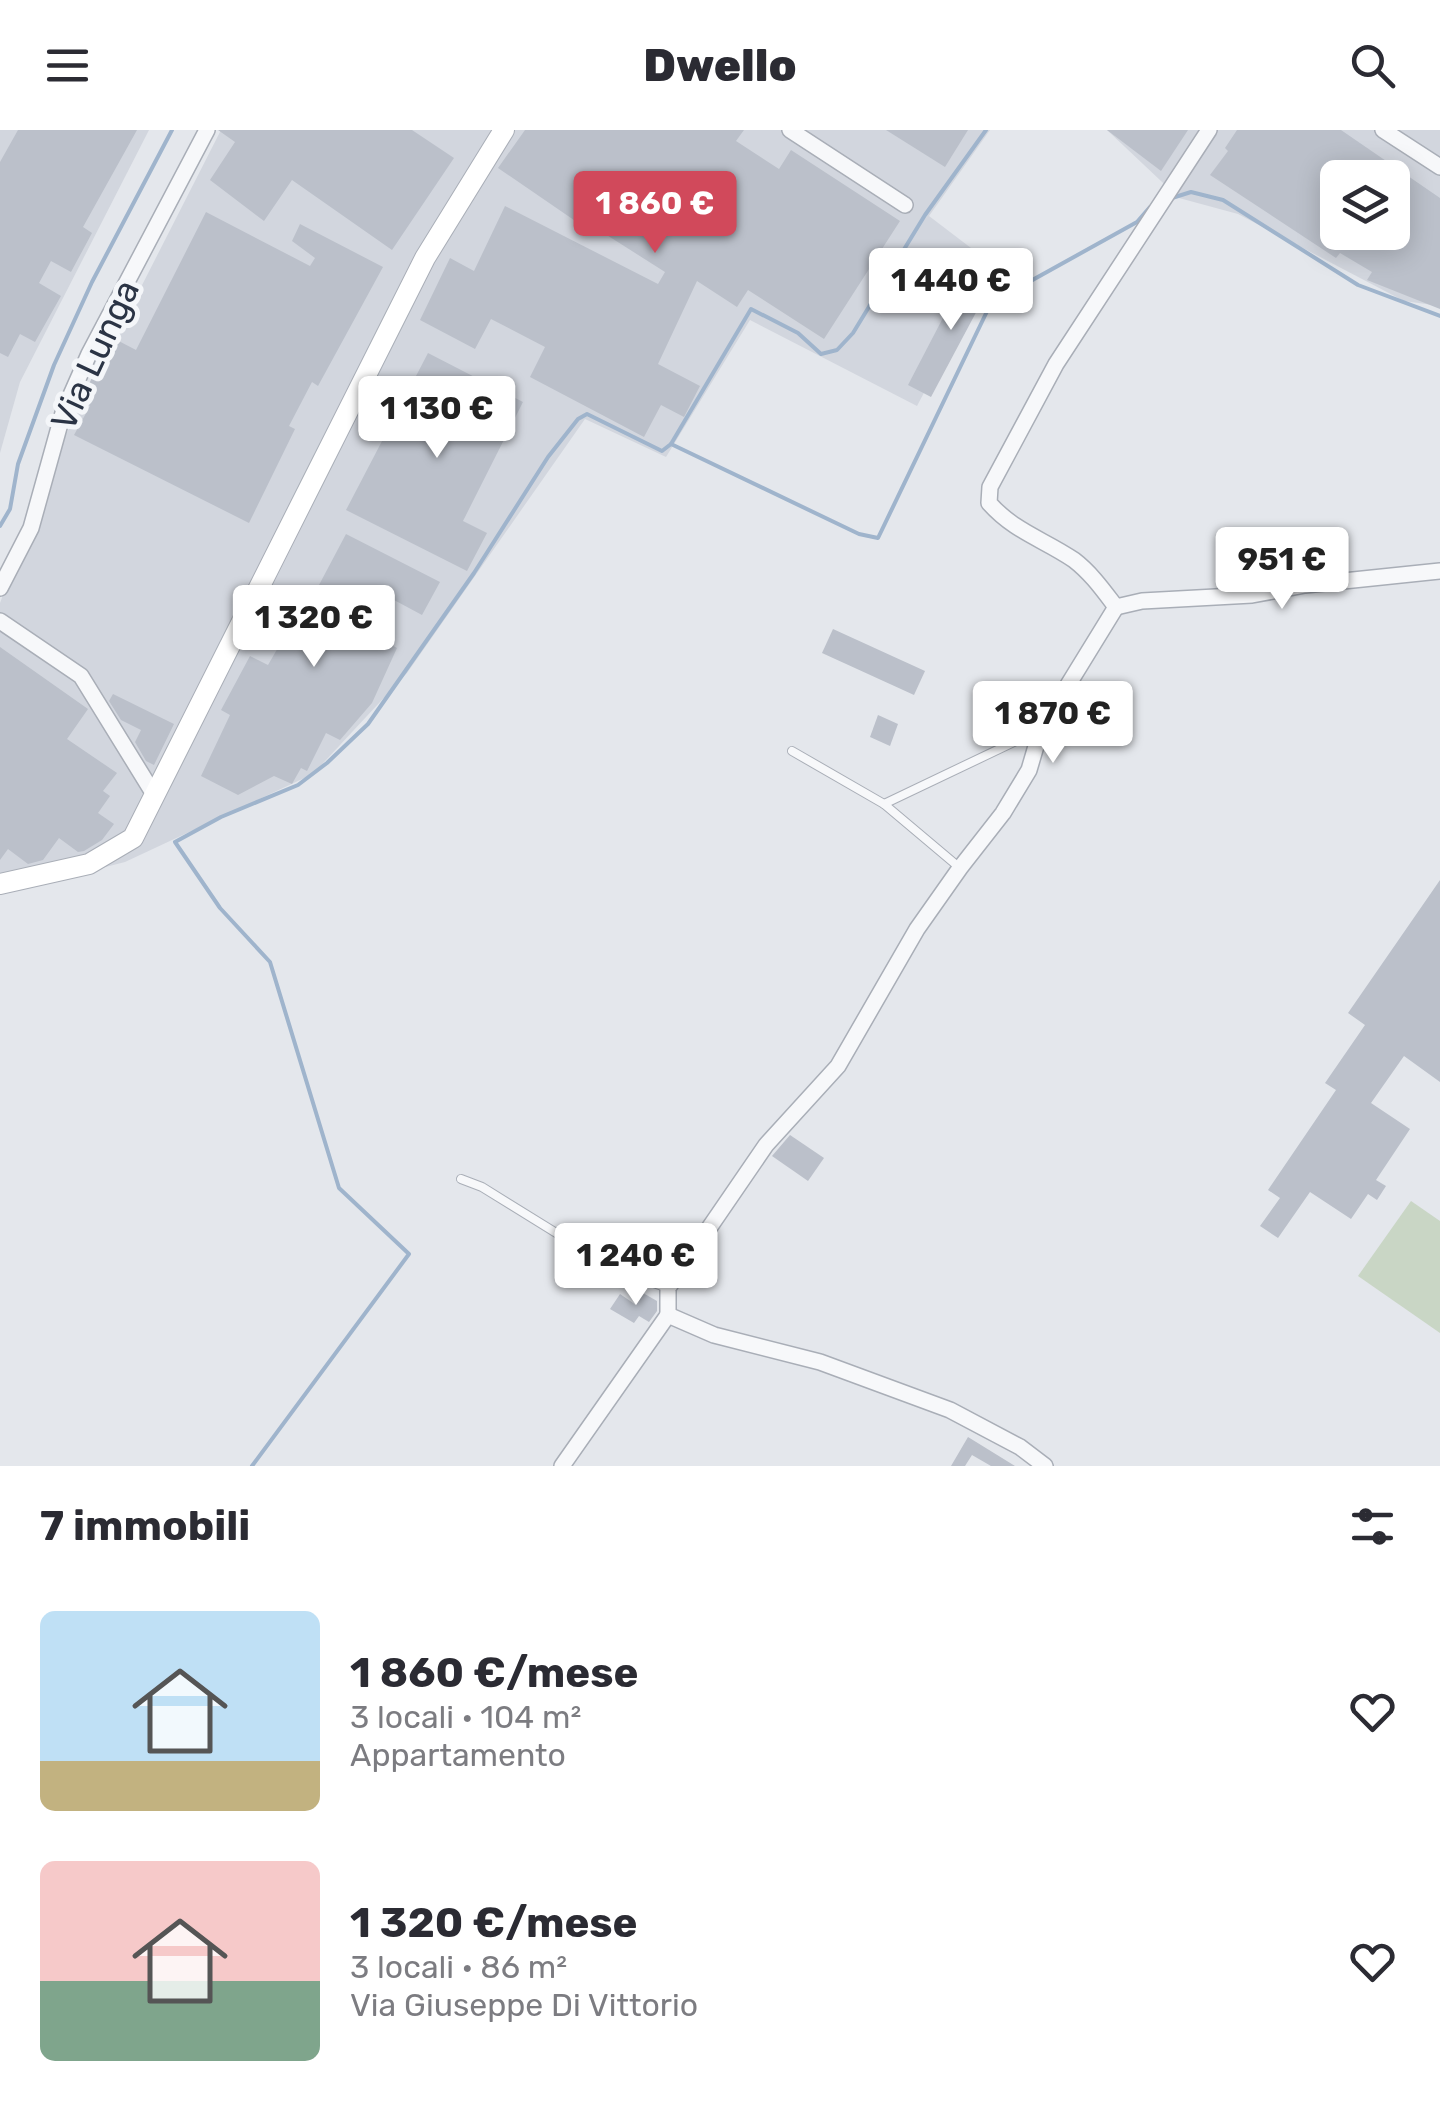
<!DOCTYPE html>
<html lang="it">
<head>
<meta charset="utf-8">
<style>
  :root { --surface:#fff; --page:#f7f7f7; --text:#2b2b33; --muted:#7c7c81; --accent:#d1495b }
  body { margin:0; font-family:Rubik,sans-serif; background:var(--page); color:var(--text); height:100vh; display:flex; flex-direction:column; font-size:38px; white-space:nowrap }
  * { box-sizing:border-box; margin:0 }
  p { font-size:32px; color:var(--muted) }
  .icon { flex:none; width:55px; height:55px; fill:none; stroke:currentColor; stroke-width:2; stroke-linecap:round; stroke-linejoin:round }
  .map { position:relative; height:1336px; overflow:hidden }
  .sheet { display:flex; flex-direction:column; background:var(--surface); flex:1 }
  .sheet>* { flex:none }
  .buttons { position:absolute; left:1320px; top:30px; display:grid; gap:20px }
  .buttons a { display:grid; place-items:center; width:90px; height:90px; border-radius:15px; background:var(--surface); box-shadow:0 5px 25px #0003; font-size:50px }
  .price { position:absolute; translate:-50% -85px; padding:0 22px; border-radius:10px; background:#fff; color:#222; font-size:32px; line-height:65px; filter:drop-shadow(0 2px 5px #0008) }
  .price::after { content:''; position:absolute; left:50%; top:60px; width:30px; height:22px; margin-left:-15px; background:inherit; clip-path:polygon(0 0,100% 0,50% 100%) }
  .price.selected { background:var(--accent); color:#fff }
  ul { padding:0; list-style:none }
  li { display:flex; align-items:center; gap:30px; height:250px; padding:0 40px }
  li span { display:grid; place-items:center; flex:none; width:280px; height:200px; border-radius:15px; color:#555 }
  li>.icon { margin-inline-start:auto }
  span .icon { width:120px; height:120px; fill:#fffc; stroke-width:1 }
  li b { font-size:42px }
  h2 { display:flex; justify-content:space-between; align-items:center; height:120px; padding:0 40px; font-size:42px }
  header { display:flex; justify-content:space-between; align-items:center; height:130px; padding:0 40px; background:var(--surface); font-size:45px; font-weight:800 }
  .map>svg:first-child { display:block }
</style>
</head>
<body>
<header><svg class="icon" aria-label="menu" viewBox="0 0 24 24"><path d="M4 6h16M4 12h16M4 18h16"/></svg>Dwello<svg class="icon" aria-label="search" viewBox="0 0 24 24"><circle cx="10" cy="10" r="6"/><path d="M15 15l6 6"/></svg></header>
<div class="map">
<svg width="1440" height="1336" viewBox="0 0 1440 1336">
  <rect width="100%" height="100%" fill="#e4e7ec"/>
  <!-- built -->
  <g fill="#d2d6de" fill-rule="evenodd">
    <path d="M0,0h149l-129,252 -20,71z"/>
    <path d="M221,0h769l-61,86 63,48 -75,142 -167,-86 -84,137 -81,-38 -178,254 -94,101 -188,88 -125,32v-291l54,-145z"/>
    <path d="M1107,0h333v176l-36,-5 -166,-87 -59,-16zM1338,48h54v54h-54z"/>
  </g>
  <!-- green -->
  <path fill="#c9d6c5" d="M1411,1071l29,20v112l-82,-57z"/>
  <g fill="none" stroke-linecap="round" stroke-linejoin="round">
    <!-- stream -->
    <g stroke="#9fb4cc" stroke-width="4">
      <path d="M1172,68l19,-6 32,8 135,85 82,31"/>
      <path d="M671,314l188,90 19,4 113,-235 146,-81 13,-15"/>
      <path d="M0,396l10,-17 8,-45 36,-99 38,-83 80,-152"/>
      <path d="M252,1336l157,-212 -70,-66 -69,-226 -50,-54 -45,-66 46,-25 77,-32 29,-22 41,-39 106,-151 74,-116 30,-38 9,-5 75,37 9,-7 80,-135 47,24 23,21 16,-4 16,-17 72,-118 61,-85"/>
    </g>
  </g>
  <!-- building -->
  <g fill="#bbc0ca" fill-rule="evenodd">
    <path d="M18,0h119l-54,97 9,6 -21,39 -20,-11 -12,22 22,13 -26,46 -15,-8 -12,23 -8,-4v-191z"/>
    <path d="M218,0h194l42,28 -62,92 -100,-70 -28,41 -54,-41 25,-38z"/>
    <path d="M525,0h219l-8,11 43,28 12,-19 109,71 -76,118 -76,-49 -11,17 -40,-26 -39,83 42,22 -16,31 -23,-12 -17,32 -114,-60 15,-30 -54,-28 -16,30 -55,-29 30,-62 24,13 31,-65 153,78 7,-12 -74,-47 -4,4 -89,-61z"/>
    <path d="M886,0h82l-23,37z"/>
    <path d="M1107,0h81l-27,41z"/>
    <path d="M1237,0h104l99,68v111l-73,-29 5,-8 -32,-19 -4,5 -126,-83 18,-24 -3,-3zM1338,48h54v54h-54z"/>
    <path d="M206,82l104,54 5,-8 -23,-17 8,-17 83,43 -65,119 -6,-4 -23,44 6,3 -46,94 -175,-88 16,-29 -8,-7 29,-62 25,13z"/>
    <path d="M981,136l16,7 -66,124 -23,-12 38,-73 4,2 23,-42 4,2z"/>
    <path d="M428,223l95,49 -60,119 24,12 -20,38 -121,-61z"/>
    <path d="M346,404l94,48 -18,33 -41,-22 -17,37 33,18 -25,55 -32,37 -14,-7 -19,38 -6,-3 -9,16 -18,-8 -36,19 -37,-19 29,-61 -9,-5 29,-54 18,9 15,-26 -20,-9 21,-42 26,14z"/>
    <path d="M833,499l92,42 -11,24 -92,-42z"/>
    <path d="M0,517l88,62 -21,30 50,34 -14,18 7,5 -12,17 16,11 -12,16 -18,11 -6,1 -19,-14 -16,22 -15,4 -20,-15 -8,11z"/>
    <path d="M113,564l61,30 -20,41 -8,-4 -11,-19 6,-12 -20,-10 -12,-19z"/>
    <path d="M878,585l20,9 -8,22 -20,-9z"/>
    <path d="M1440,750v202l-36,-26 -33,47 39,26 -34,51 10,6 -9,14 -9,-6 -17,25 -41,-27 -32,46 -18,-12 20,-28 -12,-8 68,-100 -11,-7 40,-58 -17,-12z"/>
    <path d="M790,1005l34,23 -16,23 -36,-25z"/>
    <path d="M643,1163l14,8v10l-8,11 -10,-6 -5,7 -24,-14 10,-15 16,11z"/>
    <path d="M968,1307l47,29h-24l-19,-11 -7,11h-14z"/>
  </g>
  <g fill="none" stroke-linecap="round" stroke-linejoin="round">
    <!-- lane casing -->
    <g stroke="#a9aeb7" stroke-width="10">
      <g id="lane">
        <path d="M792,621l92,53 76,64"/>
        <path d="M884,674l153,-73"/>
        <path d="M461,1049l21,8 134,83 52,18"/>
      </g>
    </g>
    <!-- street casing -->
    <g stroke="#a9aeb7" stroke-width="18">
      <g id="street">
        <path d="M790,0l115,75"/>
        <path d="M1383,0l57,37"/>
        <path d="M0,458l31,-60 32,-115 26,-59 118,-224"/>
        <path d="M1116,477l26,-6 110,-6 53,-10 135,-14"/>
        <path d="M0,491l81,55 74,120"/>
        <path d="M668,1185v-27l98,-143 72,-79 79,-137 43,-61 43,-55 26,-43 12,-41 75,-122c-13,-17 -25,-34 -42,-47 -31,-21 -59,-28 -85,-57l1,-16 66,-123 153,-234"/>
        <path d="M668,1185l46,20 106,27 130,48 70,37 25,19"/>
        <path d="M562,1336l106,-151"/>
      </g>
    </g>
    <!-- secondary casing -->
    <g stroke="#a9aeb7" stroke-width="22">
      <path id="secondary" d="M0,754l89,-20 44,-26 292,-580 79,-128"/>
    </g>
    <!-- lane -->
    <use href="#lane" stroke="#f7f8fa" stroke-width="8"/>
    <!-- street -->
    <use href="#street" stroke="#f7f8fa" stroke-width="15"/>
    <!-- secondary -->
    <use href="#secondary" stroke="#fff" stroke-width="20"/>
  </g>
  <g text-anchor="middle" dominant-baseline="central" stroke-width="10" stroke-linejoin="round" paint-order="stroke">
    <!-- street labels -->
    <g font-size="35" fill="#2b3445" stroke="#f4f6f9">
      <text transform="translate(95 225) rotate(-65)">Via Lunga</text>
    </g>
  </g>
</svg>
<div class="buttons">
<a><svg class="icon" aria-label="layers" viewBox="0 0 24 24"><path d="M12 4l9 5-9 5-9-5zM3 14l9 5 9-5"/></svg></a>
</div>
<b class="price selected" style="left:655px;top:126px">1 860 €</b>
<b class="price" style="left:951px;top:203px">1 440 €</b>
<b class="price" style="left:437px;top:331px">1 130 €</b>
<b class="price" style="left:1282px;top:482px">951 €</b>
<b class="price" style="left:314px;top:540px">1 320 €</b>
<b class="price" style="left:1053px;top:636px">1 870 €</b>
<b class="price" style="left:636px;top:1178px">1 240 €</b>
</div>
<section class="sheet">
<h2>7 immobili<svg class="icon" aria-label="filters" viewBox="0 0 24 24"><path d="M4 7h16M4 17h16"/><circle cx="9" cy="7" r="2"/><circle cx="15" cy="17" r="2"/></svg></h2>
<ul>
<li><span style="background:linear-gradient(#bfe0f5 75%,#c2b280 0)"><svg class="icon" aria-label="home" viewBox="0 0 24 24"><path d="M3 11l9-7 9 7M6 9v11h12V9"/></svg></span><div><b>1 860 €/mese</b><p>3 locali · 104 m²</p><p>Appartamento</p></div><svg class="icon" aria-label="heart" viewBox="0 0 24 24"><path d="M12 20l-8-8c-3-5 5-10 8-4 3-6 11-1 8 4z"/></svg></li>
<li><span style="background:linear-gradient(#f6c9c9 60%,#7fa58c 0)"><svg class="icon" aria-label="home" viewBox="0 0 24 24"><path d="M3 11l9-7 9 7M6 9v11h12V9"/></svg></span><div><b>1 320 €/mese</b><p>3 locali · 86 m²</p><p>Via Giuseppe Di Vittorio</p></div><svg class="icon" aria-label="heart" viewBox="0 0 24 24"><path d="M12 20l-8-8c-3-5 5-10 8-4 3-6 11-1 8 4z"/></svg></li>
</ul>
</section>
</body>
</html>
